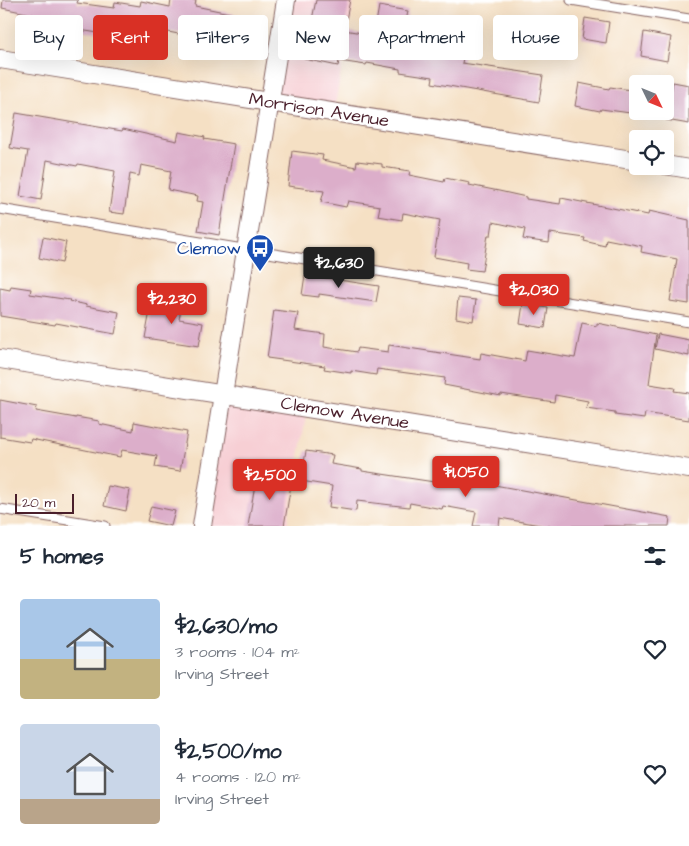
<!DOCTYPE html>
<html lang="en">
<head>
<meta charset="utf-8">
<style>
  :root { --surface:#fff; --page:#f2f2f3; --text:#1f2937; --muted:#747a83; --accent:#d93025 }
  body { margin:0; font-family:"Architects Daughter",sans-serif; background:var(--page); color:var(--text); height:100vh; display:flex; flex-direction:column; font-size:19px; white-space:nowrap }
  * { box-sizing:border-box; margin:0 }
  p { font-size:16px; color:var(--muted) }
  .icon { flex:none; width:28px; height:28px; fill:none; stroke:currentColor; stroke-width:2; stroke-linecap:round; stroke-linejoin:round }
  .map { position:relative; height:526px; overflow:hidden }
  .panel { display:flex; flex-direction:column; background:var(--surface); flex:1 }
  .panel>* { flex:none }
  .top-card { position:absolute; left:15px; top:15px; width:660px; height:45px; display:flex; gap:10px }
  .needle { width:32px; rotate:133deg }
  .tools { position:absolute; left:629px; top:75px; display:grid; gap:10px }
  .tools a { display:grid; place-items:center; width:45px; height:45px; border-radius:5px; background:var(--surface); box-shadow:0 5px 20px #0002; font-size:25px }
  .scale { position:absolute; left:15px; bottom:12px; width:59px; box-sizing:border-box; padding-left:5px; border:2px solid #4a1f2b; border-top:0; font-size:14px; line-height:18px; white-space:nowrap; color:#4a1f2b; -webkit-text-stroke:4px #fff; paint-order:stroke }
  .price { position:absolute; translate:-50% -42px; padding:0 11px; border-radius:5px; background:var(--accent); color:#fff; font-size:16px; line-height:32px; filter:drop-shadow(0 1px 2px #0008) }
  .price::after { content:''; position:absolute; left:50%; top:30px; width:15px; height:11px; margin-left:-8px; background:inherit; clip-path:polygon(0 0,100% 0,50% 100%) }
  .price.current { background:#222; color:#fff }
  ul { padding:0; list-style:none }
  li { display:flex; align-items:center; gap:15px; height:125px; padding:0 20px }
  li span { display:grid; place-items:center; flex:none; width:140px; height:100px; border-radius:5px; color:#555 }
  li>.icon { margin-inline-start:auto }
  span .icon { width:60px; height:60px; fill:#fffc; stroke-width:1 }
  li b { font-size:21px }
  h2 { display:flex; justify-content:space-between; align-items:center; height:60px; padding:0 20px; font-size:21px }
  .pill { padding:0 18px; border-radius:5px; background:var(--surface); box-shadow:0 5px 20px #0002; font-size:18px; line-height:45px }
  .pill.current { background:var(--accent); color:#fff }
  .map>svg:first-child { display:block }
</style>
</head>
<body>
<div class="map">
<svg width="689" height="526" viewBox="0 0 689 526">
  <rect width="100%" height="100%" fill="#fff"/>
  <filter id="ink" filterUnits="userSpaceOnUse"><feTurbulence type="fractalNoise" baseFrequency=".02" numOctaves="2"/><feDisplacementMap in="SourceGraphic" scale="10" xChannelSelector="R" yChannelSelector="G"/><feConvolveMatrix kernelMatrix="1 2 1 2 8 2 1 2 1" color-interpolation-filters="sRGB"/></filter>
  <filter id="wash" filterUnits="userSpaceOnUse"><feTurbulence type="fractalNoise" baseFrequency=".0096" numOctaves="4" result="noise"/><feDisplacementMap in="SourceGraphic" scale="20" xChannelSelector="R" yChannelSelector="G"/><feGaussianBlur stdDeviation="1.12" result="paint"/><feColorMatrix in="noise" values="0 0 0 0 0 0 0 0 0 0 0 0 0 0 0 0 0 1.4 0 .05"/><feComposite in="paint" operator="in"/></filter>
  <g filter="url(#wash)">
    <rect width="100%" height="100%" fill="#f5e0c4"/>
    <!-- built -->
    <g fill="#f7cfd4">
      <path d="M287,0h67l-20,111 -62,-10z"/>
      <path d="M221,396l86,14 -20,116h-86z"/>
    </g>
    <g id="blocks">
      <!-- building -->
      <g fill="#dcaeca">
        <path d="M3,0h75l-1,3 37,5 1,-6 25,4 1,-5 29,6 1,-7h25l-1,6 54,11 -5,28 -21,-4 1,-4 -34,-6 -1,5 -26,-5 -2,8 -55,-9 -1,4 -26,-4 1,-6 -78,-16z"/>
        <path d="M316,0h34l-6,30 30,5 5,-29 29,5 -6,32 36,5 1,-4 26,5 -3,14 81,12 -4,27 -107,-19 1,-6 -33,-5v-3l-33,-6 -1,2 -27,-4 -1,5 -34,-7z"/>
        <path d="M585,18l24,4 -3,21 -24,-4z"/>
        <path d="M644,32l27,5 -4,24 -26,-5z"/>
        <path d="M673,82l16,3v39l-23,-4 1,-2 -66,-9 -1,2 -25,-5 4,-23 30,6 1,-2 28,4v20h27v-19l6,1z"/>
        <path d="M16,113l106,18 1,-2 54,12 2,-9 26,5 -1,2 30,5 -15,91 -21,-4 5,-29 -6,-1 1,-5 -30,-6 3,-19 -30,-6 -2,11 -9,-2 -6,40 -15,-2 6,-41 -37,-7 -1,2 -30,-6 -6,40 -21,-4 8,-45 -18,-3z"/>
        <path d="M292,151l31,4 -1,5 34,7 1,-6 25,3v3l28,4 -1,4 35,7 1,-4 25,5 -1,2 30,6 27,6v2l34,5 1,-6 87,17 1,-4 40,9v84l-19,-3 7,-42 -36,-7 1,-6 -36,-7 -1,7 -21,-5 1,-3 -35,-5 -1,10 -26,-4 2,-10 -32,-7 -2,13h-3l-6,36 -16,-2 1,-6 -33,-6 6,-37 -37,-7 -1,7 -24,-4 2,-10 -32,-5 -2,6 -25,-5 3,-11 -36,-5z"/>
        <path d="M43,237l23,5 -4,21 -23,-5z"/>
        <path d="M305,275l74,11 -3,16 -57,-8v3l-17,-2z"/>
        <path d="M11,286l20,3 -1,5 40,6 -1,1 18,4 -1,1 33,6 -4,22 -59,-11 -1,2 -55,-9v-28l10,2z"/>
        <path d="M458,298l18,2 -3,21 -17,-3z"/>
        <path d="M152,300l30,5 -3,14 24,4 -4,23 -54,-8z"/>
        <path d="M523,304l25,4 -3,20 -25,-4z"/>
        <path d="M274,310l24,3 -3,17 30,4 -1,13 33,5 1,-4 30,4 1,-7 91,14 1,-6 44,8 2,-11 48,8 7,-35 15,3v-3l59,12 -7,49 26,4 -1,3 15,2v27l-44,-7 -1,6 -29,-4v-3l-29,-4 2,-7 -33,-6 -1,7 -53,-8v2l-57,-11 1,-7 -68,-9 -1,6 -25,-4v2l-27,-4 1,-3 -58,-8z"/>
        <path d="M658,334l31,6v16l-34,-7z"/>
        <path d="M0,400l37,7 -1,4 40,7v-1l23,4v3l34,7 1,-9 53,10 -7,39 -25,-4 2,-11 -35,-6 -2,7 -89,-18 -1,3 -30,-5z"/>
        <path d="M306,451l27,4 -2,9 31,5v2l92,14 2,-7 214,39 -1,9h-123l-46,-8 -1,8h-26l3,-14 -33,-6 -1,3 -32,-6 -1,4 -52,-6 -1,10 -27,-4 3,-21 -31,-5z"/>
        <path d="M257,473l35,6 -8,47h-36z"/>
        <path d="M108,486l22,4 -4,21 -22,-5z"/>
        <path d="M151,506l24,5 -4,15 -24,-5z"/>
      </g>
    </g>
  </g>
  <g filter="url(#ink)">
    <use href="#blocks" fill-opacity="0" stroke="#866361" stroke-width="1"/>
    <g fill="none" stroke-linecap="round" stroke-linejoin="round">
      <!-- service casing -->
      <g stroke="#866361" stroke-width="11">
        <g id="service">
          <path d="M571,0l118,19"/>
          <path d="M0,209l689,113"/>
          <path d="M0,509l105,17"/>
        </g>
      </g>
      <!-- minor casing -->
      <g stroke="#866361" stroke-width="20">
        <g id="minor">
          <path d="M0,59l638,102"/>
          <path d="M665,165l24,4"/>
          <path d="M0,359l689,110"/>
          <path d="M202,526l84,-526"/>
        </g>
      </g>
      <!-- service -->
      <use href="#service" stroke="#fff" stroke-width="9"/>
      <!-- minor -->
      <use href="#minor" stroke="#fff" stroke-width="18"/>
    </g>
  </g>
  <!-- icons -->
  <defs>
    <g id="bus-pin" transform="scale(1.4375)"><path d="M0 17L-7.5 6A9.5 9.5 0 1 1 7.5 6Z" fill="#1a4fb4" stroke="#fff"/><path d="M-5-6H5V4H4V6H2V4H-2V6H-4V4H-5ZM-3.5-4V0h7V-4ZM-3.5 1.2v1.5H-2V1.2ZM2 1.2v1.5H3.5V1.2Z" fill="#fff"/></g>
  </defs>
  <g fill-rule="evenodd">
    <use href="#bus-pin" x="260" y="248"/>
  </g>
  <g text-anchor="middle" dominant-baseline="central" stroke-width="4.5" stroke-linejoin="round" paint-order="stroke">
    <!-- street labels -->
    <g font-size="18" fill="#4a1f2b" stroke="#fff">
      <text transform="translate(319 110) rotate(9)">Morrison Avenue</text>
      <text transform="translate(345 413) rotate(9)">Clemow Avenue</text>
    </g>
    <!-- transit labels -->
    <g font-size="18" fill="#164399" stroke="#fff" text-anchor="end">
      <text x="241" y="248">Clemow</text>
    </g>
  </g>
</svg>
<div class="tools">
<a><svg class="needle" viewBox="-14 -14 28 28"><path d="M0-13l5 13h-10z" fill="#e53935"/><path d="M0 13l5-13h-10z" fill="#747a83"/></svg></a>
<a><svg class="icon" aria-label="locate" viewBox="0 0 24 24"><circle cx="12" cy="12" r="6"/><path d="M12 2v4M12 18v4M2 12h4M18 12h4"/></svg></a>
</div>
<div class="scale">20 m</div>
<b class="price current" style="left:339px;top:289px">$2,630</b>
<b class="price" style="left:534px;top:316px">$2,030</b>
<b class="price" style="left:172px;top:325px">$2,230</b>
<b class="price" style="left:466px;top:498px">$1,050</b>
<b class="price" style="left:270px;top:501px">$2,500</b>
<div class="top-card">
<a class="pill">Buy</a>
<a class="pill current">Rent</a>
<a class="pill">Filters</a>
<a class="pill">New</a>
<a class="pill">Apartment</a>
<a class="pill">House</a>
</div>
</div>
<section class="panel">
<h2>5 homes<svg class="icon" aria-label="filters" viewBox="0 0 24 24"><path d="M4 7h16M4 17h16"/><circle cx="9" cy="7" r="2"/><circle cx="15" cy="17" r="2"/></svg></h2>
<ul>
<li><span style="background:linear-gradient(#a9c7e8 60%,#c2b280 0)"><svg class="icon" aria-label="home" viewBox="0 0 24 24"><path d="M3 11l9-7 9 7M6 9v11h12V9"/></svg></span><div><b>$2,630/mo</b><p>3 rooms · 104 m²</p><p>Irving Street</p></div><svg class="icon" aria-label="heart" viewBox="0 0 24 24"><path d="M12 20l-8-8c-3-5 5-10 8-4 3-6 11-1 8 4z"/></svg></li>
<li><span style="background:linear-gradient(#c9d6e8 75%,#b9a48a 0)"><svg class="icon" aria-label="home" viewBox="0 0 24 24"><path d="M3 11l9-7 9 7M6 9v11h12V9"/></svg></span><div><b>$2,500/mo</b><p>4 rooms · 120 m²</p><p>Irving Street</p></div><svg class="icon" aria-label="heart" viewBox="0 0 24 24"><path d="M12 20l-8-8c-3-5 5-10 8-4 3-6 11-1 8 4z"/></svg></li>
</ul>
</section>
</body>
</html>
